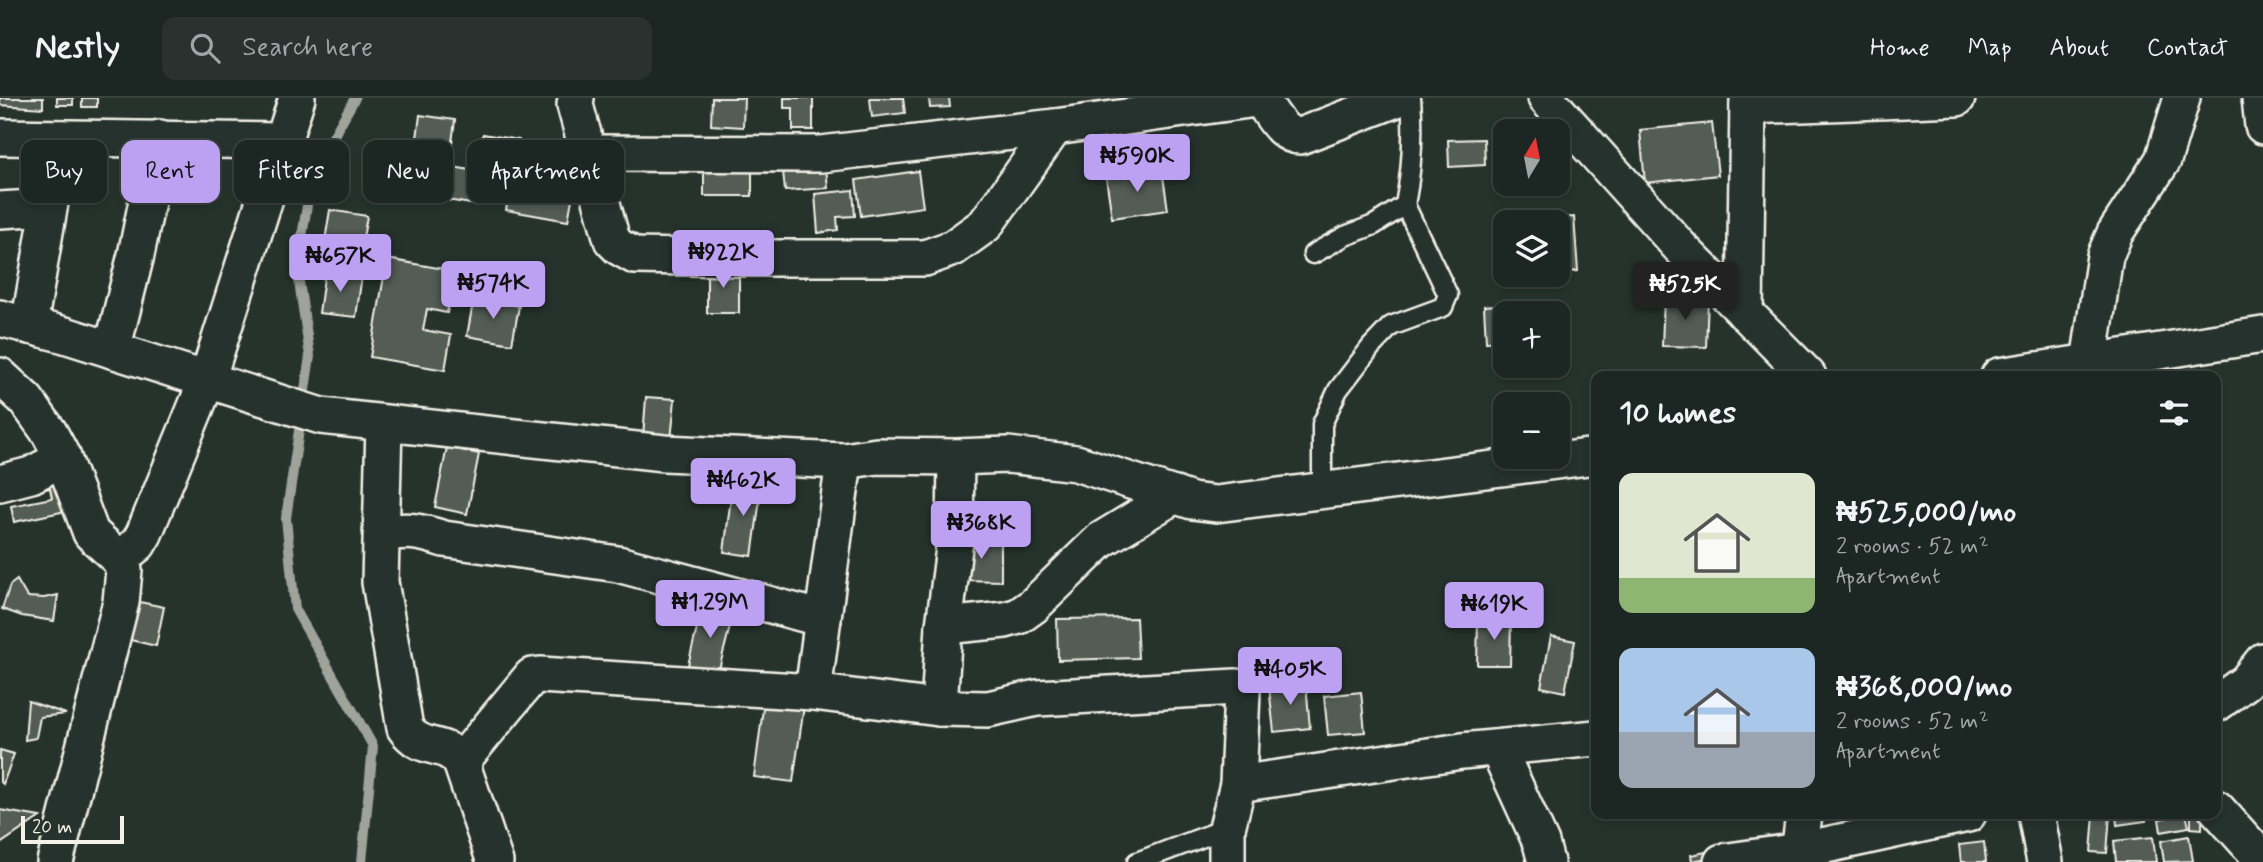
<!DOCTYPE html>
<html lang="en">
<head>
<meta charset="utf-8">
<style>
  :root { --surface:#1c2622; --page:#29322f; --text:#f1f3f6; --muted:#a0a5a5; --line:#3a4340; --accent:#bca0f2 }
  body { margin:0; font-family:Mynerve,sans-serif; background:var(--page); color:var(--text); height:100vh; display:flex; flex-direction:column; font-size:26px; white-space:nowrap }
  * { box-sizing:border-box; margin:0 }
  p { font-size:23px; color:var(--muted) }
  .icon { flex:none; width:38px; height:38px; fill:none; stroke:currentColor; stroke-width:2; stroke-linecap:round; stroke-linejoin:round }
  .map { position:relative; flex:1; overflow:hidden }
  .drawer { position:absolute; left:1591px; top:273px; width:630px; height:448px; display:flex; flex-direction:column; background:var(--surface); border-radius:14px; box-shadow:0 4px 10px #0003,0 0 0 2px var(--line) }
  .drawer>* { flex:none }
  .hud { position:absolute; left:21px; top:42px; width:665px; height:63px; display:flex; gap:14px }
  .needle { width:46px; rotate:10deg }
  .buttons { position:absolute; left:1493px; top:21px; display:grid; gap:14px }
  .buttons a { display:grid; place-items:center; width:77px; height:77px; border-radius:14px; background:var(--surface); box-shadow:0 4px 10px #0003,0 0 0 2px var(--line); font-size:35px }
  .scale { position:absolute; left:21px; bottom:18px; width:103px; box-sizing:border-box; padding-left:7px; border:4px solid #f4f1e8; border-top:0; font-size:19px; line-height:24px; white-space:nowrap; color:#f4f1e8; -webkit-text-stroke:5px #26332d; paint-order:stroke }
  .price { position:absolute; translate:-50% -60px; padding:0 16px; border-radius:7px; background:var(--accent); color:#111; font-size:23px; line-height:46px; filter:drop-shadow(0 2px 4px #0008) }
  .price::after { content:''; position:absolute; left:50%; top:42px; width:21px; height:16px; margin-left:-10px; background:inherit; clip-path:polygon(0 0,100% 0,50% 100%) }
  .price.current { background:#222; color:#fff }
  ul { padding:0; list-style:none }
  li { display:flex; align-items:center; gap:21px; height:175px; padding:0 28px }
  li span { display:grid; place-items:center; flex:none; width:196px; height:140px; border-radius:14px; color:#555 }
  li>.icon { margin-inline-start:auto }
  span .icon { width:84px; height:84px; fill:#fffc; stroke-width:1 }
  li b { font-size:30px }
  h2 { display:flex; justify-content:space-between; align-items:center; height:84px; padding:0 28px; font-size:30px }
  .pill { padding:0 24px; border-radius:14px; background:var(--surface); box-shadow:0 4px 10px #0003,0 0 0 2px var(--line); font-size:24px; line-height:63px }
  .pill.current { background:var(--accent); color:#111 }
  header { display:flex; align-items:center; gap:42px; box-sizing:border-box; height:98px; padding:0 35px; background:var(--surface); border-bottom:2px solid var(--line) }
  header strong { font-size:33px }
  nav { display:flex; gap:38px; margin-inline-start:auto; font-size:24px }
  .search { width:490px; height:63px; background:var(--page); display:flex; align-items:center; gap:18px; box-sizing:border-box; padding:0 24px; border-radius:14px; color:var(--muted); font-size:26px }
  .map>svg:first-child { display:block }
</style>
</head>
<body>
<header>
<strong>Nestly</strong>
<div class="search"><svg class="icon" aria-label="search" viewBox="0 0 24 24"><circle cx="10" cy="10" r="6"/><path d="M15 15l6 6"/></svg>Search here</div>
<nav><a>Home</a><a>Map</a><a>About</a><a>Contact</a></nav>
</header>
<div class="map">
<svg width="2263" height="764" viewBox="0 0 2263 764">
  <rect width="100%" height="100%" fill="#26332d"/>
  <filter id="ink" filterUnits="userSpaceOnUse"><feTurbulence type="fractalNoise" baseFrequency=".0143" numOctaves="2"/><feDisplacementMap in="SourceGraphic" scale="14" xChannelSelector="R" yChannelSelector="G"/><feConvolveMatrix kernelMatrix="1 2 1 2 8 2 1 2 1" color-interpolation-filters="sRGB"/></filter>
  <g filter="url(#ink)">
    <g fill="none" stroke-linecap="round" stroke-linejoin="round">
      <!-- stream -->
      <path stroke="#9fa39b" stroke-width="10" d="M355,0l-43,76 -15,94 13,88 -24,162 9,91 78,137 -11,116"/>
    </g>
    <!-- building -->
    <g fill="#525c55" stroke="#f4f1e8" stroke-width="2">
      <path d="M0,0h43v10l-43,-3z"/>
      <rect x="57" y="0" width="16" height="7"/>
      <rect x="82" y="0" width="15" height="9"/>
      <path d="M712,0h32l-1,29 -32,-2z"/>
      <path d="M784,0h29v32h-20v-22h-9z"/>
      <path d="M870,0h33l2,15 -33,4z"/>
      <path d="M929,0h20l1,9 -20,1z"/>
      <path d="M420,17l35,5 -5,38 -35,-4z"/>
      <path d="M1712,25l6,52 -73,8 -5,-53z"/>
      <path d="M483,36l36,6 -6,34 -36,-6z"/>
      <path d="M1484,41l1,26 -36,2 -1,-27z"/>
      <path d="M825,60l3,30 -43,3 -3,-30z"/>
      <rect x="704" y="64" width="48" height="34"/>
      <path d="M447,68l35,6 -5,33 -36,-6z"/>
      <path d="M1162,71l6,41 -56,8 -6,-41z"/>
      <path d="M918,73l5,36 -62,9 -5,-36z"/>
      <path d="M540,79l35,6 -7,38 -62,-11 4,-21 27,4z"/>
      <path d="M853,92l2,26 -18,1 1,13 -20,3 -3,-39z"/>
      <path d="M330,112l37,6 -8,44 -36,-7z"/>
      <path d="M1574,119l4,54 -20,2v-51h-21v-2z"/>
      <path d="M387,161l68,12 -8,42 -20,-4 -4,21 28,5 -6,35 -75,-13z"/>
      <path d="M707,168l32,1v46h-32z"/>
      <path d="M325,172l37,5 -6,42 -37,-4z"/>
      <path d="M474,199l45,9 -7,38 -45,-8z"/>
      <path d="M1664,199l44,2 -2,48 -44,-1z"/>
      <path d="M1526,205v10h-21v28l-19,1 -2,-36z"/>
      <path d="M2187,272l1,6h-31z"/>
      <path d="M646,299l29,2 -4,41 -28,-2z"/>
      <path d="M447,349l32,7 -12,60 -32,-7z"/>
      <path d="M58,373l8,40 -52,11 -3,-16 41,-8 -2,-10 -25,5z"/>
      <path d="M733,383l29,4 -10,71 -28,-4z"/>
      <path d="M961,443l40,1v39l-40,-1z"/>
      <path d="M17,482l10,17 17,1 14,-3 -4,26 -32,-5 -20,-7 8,-24z"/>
      <path d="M130,502l34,7 -8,39 -34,-8z"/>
      <path d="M702,510l31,7 -15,58 -30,-8z"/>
      <path d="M1136,520l2,40 -80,2 -1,-41z"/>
      <path d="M1478,520h33l-1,47h-33z"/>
      <path d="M1551,538l24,5 -10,51 -24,-5z"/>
      <path d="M1306,585l4,45 -36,4 -5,-45z"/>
      <path d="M1361,594l4,40 -37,3 -4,-39z"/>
      <path d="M28,603l38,13 -26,3 -4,21 -11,2z"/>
      <path d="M764,603l40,5 -11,76 -39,-5z"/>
      <path d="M0,652l14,4 -11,30 -3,-3z"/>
      <path d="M0,712l40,7 -40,27z"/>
      <path d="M2094,716h16l-3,39 -16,-1z"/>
      <path d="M2116,716h29l1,7 -29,4z"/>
      <path d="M2186,716l3,13 -28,5 -2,-13z"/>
      <path d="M2191,716h11v15l-11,-1z"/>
      <path d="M2189,738l4,25 -29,1 -3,-21z"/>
      <path d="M2153,739l3,25h-40l-2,-21z"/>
      <path d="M1984,744l2,20h-25l-2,-17z"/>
      <path d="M1726,750l2,6 -36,7 -1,-6z"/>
    </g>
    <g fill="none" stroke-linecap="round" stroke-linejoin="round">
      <!-- service casing -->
      <g stroke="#f4f1e8" stroke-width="23">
        <g id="service">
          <path d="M1313,156l32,-18 29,-11 31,-20c7,-36 9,-70 6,-107"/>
          <path d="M1322,392v-66l16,-34 33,-43 20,-21 52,-19 5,-12 -43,-90"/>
          <path d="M1137,764l90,-34"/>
        </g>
      </g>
      <!-- minor casing -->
      <g stroke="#f4f1e8" stroke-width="40">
        <g id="minor">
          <path d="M576,0l-1,7 37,135 7,7 16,9 103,2h187l28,-10 32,-23 70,-98"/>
          <path d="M1546,0l134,149 128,129"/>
          <path d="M2260,0l3,28"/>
          <path d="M1748,8l209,-8"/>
          <path d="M0,39l282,4"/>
          <path d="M590,55l231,1 234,-27 201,-28 5,1c11,13 20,36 39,36l99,-38"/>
          <path d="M0,112l49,-3"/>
          <path d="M1745,215l3,-215"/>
          <path d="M0,220l65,17 256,81 343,37 180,8 33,-5 79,1 52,-2 68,8 116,38 24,3 380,-48"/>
          <path d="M29,228l32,-188"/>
          <path d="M112,252l24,-95 24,-117"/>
          <path d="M2089,264l16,-106 10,-23 48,-73 19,-62"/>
          <path d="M0,278l26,24 23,32 14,26 28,75 28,26 5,11 -3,32 -66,260"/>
          <path d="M1999,278l264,-41"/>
          <path d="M384,326l-4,158 25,146c17,25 39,11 56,34l34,100"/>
          <path d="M0,385l31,-8 32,-17"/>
          <path d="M382,436c26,-5 37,-3 62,5l174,25 205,55"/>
          <path d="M119,461l19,-15 6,-10 63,-154 90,-282"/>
          <path d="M944,528l61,-6 14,-4 14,-10 68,-66 74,-45"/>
          <path d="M813,594l31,-231"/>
          <path d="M2216,606l30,-22 17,-21"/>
          <path d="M939,610l5,-82 11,-86 1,-83"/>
          <path d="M1498,651l43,94 5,19"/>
          <path d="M461,664l71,-86 8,-1 273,17 126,16 49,1 49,-11 199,-11 6,5 -4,92 -11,44v34"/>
          <path d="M1238,686l224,-33 134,-13"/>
          <path d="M2216,710l47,52"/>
          <path d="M2036,716l9,48"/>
          <path d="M1722,764l77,-11 169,-37"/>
          <path d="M1798,764l6,-48"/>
        </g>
      </g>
      <!-- service -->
      <use href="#service" stroke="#26332d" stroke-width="18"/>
      <!-- minor -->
      <use href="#minor" stroke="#26332d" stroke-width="35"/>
    </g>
  </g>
</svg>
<div class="buttons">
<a><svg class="needle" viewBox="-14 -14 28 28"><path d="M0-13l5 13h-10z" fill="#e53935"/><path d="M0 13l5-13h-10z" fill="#a0a5a5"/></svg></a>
<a><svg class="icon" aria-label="layers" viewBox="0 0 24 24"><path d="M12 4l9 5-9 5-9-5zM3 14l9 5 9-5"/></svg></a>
<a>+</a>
<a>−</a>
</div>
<div class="scale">20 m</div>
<b class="price" style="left:1137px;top:96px">₦590K</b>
<b class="price" style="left:723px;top:192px">₦922K</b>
<b class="price" style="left:340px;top:196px">₦657K</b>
<b class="price" style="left:493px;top:223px">₦574K</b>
<b class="price current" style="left:1685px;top:224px">₦525K</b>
<b class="price" style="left:743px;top:420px">₦462K</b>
<b class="price" style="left:981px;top:463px">₦368K</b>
<b class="price" style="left:710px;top:542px">₦1.29M</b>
<b class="price" style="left:1494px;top:544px">₦619K</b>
<b class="price" style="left:1290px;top:609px">₦405K</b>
<div class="hud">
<a class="pill">Buy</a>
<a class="pill current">Rent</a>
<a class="pill">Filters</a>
<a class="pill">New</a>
<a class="pill">Apartment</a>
</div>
<section class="drawer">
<h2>10 homes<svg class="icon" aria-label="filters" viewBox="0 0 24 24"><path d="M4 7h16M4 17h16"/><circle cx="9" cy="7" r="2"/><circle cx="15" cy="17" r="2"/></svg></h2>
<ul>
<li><span style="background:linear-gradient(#dfe7d0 75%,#8fb573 0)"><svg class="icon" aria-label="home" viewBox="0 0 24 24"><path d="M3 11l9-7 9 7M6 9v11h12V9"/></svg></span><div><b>₦525,000/mo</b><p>2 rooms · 52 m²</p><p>Apartment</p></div></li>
<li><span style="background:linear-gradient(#a9c7e8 60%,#9aa5b1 0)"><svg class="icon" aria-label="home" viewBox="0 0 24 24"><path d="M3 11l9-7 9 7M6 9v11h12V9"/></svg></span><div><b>₦368,000/mo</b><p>2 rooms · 52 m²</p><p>Apartment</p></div></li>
</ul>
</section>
</div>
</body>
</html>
